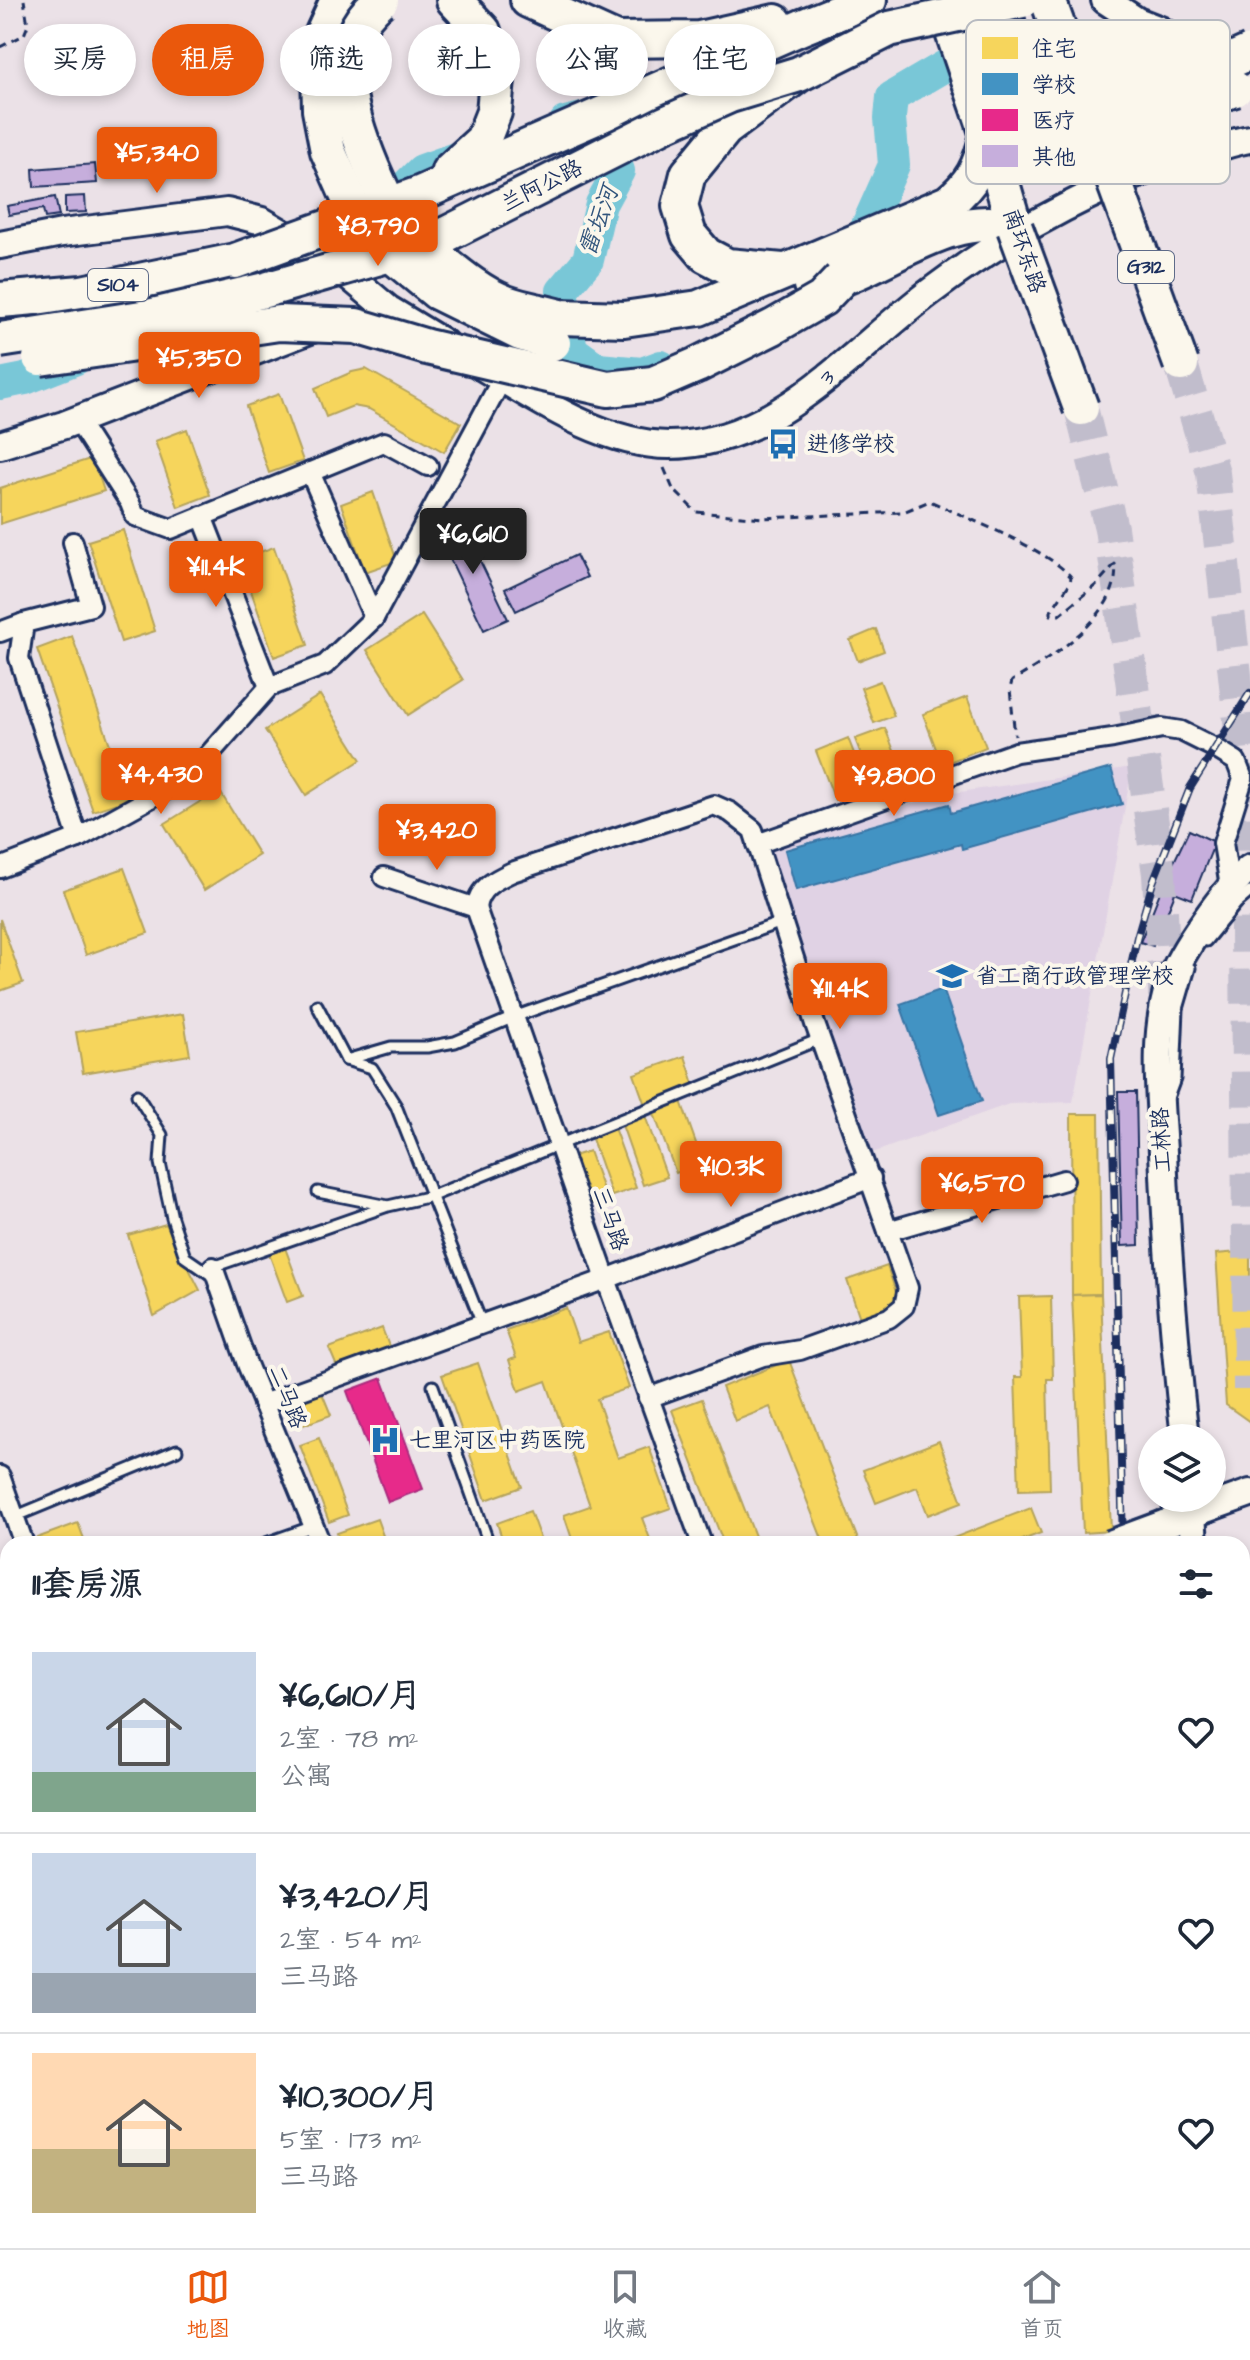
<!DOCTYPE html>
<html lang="zh">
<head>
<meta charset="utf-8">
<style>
  :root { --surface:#fff; --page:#f2f2f3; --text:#1f2937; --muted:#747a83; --line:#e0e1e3; --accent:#ea580c }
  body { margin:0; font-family:"Architects Daughter","LXGW WenKai TC",sans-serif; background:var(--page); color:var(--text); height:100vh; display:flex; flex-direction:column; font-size:30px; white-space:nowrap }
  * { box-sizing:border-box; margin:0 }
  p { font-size:26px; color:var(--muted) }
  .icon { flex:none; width:44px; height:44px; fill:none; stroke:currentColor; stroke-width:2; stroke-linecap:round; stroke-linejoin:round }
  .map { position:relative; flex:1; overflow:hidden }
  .details { position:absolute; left:0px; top:1536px; width:1250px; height:712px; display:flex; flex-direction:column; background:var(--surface); border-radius:24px 24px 0 0; box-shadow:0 4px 12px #0003 }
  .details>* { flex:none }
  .guide { position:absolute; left:24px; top:24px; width:800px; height:72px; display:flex; gap:16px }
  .buttons { position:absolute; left:1138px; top:1424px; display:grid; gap:16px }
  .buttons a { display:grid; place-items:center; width:88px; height:88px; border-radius:50%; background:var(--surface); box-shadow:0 4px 12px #0003; font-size:40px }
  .price { position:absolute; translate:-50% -68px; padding:0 18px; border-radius:8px; background:var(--accent); color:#fff; font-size:26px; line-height:52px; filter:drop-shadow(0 2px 4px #0008) }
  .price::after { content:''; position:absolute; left:50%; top:48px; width:24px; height:18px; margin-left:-12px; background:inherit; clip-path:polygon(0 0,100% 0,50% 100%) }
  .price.active { background:#222; color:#fff }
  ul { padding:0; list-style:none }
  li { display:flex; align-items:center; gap:24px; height:200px; padding:0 32px }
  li+li { border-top:2px solid var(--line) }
  li span { display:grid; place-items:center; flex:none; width:224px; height:160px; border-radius:0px; color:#555 }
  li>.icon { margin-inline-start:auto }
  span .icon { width:96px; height:96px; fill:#fffc; stroke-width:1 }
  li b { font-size:34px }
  h2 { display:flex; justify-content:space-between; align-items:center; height:96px; padding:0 32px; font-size:34px }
  .chip { padding:0 28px; border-radius:36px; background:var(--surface); box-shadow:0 4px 12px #0003; font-size:28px; line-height:72px }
  .chip.active { background:var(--accent); color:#fff }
  .menu { display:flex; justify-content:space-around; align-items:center; height:112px; border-top:2px solid var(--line); background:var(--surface); font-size:22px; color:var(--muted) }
  .menu a { display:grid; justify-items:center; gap:4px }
  .menu .active { color:var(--accent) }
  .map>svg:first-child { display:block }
</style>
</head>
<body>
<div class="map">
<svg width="1250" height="2248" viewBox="0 0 1250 2248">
  <rect width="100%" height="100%" fill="#ebe1e7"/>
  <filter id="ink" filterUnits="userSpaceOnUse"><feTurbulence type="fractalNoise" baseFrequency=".0125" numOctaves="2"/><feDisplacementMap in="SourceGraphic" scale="16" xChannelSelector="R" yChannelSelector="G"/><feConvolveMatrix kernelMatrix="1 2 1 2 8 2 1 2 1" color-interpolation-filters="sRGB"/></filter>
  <g filter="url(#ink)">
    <!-- built -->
    <path fill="#e0d2e4" d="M1132,767l-59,335 -64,2 -140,50 -103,-304 173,-55z"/>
    <!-- green -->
    <path fill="#ace3a7" stroke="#648982" stroke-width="2" d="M55,2240h106l6,8h-87z"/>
    <!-- homes -->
    <g fill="#f6d55c" stroke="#b4a35d" stroke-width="2">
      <path d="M366,369l95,54 -17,29 -75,-43 -16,-3 -27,11 -11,-29 37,-16z"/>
      <path d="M279,394l24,67 -34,12 -23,-67z"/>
      <path d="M187,429l23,66 -32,12 -23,-66z"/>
      <path d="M93,458l11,33 -104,33v-36z"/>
      <path d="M373,492l24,69 -32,11 -24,-68z"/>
      <path d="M123,530l32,101 -34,11 -33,-101z"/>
      <path d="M274,547l34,98 -34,12 -34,-98z"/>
      <path d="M422,615l41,65 -55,35 -41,-65z"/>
      <path d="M876,629l8,22 -26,10 -8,-21z"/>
      <path d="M72,636l57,163 -36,12 -56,-162z"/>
      <path d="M880,681l14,35 -20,7 -13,-35z"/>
      <path d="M320,695l41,65 -55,35 -41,-65z"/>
      <path d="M967,697l19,50 -44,18 -19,-51z"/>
      <path d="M885,728l19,48 -30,11 -19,-48z"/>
      <path d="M848,738l19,49 -32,13 -19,-49z"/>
      <path d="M219,790l40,65 -55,35 -40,-66z"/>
      <path d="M124,868l24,65 -62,22 -23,-65z"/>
      <path d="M0,919l23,64 -23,8z"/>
      <path d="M183,1014l7,41 -107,18 -7,-41z"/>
      <path d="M685,1056l10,31 -50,18 -11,-31z"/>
      <path d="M681,1101l22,62 -27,10 -23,-62z"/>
      <path d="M644,1113l23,64 -24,8 -22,-63z"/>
      <path d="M1071,1114h28l2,180 -29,1z"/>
      <path d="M613,1125l23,63 -24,8 -22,-63z"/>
      <path d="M589,1151l17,47 -22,8 -17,-48z"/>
      <path d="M166,1224l34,66 -46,26 -26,-81z"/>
      <path d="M284,1245l19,51 -16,6 -19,-51z"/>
      <path d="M1250,1251v171l-24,-17 -10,-151z"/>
      <path d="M887,1266l10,29 -4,18 -31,11 -15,-44z"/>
      <path d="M1101,1294l10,237 -28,2 -11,-238z"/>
      <path d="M1051,1296l2,83h-6l3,110 -31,1 -4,-113h7l-3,-80z"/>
      <path d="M566,1308l12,34 31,-10 20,56 -32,11 21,59 31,-11 22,61 -29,10 10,26h-69l-2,-5 -8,3 -9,-27 26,-9 -44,-125 -27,10 -10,-31 7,-2 -10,-28z"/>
      <path d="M382,1328l10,26 -52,20 -11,-26z"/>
      <path d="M789,1360l69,180 -11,4h-23l-54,-137 -35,14 -13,-34z"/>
      <path d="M478,1363l44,124 -36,13 -44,-125z"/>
      <path d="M322,1393l9,22 -33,12 -8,-22z"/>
      <path d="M702,1399l56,145h-34l-52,-134z"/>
      <path d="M319,1438l29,77 -19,7 -29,-77z"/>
      <path d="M939,1441l23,61 -34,13 -11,-28 -41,16 -13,-33z"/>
      <path d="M1031,1508l10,25 -29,11h-63l-1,-4z"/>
      <path d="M530,1511l12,33h-38l-7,-21z"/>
      <path d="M377,1519l9,25h-45l-4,-11z"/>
      <path d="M78,1523l8,21h-53l-2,-4z"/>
      <path d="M0,1791l8,3v34l-8,-2z"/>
      <path d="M482,2240h13l12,8h-30z"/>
      <rect x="1064" y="2240" width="55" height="8"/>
    </g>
    <!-- schools -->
    <g fill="#4393c3" stroke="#3775a5" stroke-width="2">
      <path d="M1111,768l11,36 -160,45 -1,-5 -165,46 -11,-40 164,-46 2,9z"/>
      <path d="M943,989l39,112 -43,14 -39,-111z"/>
    </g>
    <!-- health -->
    <path fill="#e7298a" stroke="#aa2b7d" stroke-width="2" d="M382,1378l41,111 -35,13 -41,-111z"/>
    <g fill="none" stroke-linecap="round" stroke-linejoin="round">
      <!-- river -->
      <g stroke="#79c7d7" stroke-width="32">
        <path d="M565,122l21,-5 16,12 17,42 -18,33 -13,56 -26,31 10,59 26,19 44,4 19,-7"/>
        <path d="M847,252l17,-20 30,-67 -4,-47 2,-21 63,-37 39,-60"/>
        <path d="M240,288l50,-26 65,-26 67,-66 50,-18"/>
        <path d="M0,384l25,-5 51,-20"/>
      </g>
    </g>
    <!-- building -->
    <g fill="#c6aedc" stroke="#1b2f5e" stroke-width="2">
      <path d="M95,164l2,19 -63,4 -1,-18z"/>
      <path d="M85,196l1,16 -21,1v-16z"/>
      <path d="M55,197l4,19 -14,2 -2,-9 -34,6 -2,-9z"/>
      <path d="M462,523l46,96 -24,11 -46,-96z"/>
      <path d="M576,555l11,22 -71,34 -11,-22z"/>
      <path d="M1189,830l26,12 -23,57 -30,-12z"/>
      <path d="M1162,887l13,6 -11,27 -13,-5z"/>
      <path d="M1151,915l12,5 -10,26 -13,-4z"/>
      <path d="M1118,1092h18l3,153 -17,1z"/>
    </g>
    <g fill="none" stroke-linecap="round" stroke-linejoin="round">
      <!-- highway-tunnel -->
      <g stroke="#c1bdcc" stroke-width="34" stroke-dasharray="34 17" stroke-linecap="butt">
        <path d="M1181,364l32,109 33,303 4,614"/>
        <path d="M1081,408l30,120 48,346 7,135"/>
      </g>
      <!-- lane casing -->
      <g stroke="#1b2f5e" stroke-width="15">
        <g id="lane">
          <path d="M1206,941l31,-38 13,-11"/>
          <path d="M317,1005l29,55 26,8 24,38 86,218"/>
          <path d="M346,1060l45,-13h36l28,-5 59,-25 268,-95"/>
          <path d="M137,1095l25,40 -2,28 12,55 13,39 29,20"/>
          <path d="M1168,1098l7,-19 3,-70 12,-41"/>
          <path d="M318,1192l70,14 44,-10 388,-157"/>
          <path d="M213,1267l172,-60"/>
          <path d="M433,1386l56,158"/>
          <path d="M14,1517l163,-67"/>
          <path d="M263,1544l51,-18"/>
        </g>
      </g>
      <!-- street casing -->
      <g stroke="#1b2f5e" stroke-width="24">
        <g id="street">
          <path d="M77,420l53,83 5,13 36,13 213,-87 44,24"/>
          <path d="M202,516l67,171"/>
          <path d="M73,542l18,64 -67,17 -5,35 59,180"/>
          <path d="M374,618l128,-239"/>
          <path d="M0,632l24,-9"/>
          <path d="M757,844l259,-92 97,-14 49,-10 19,3 34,17 21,13 7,18 -20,64 7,44"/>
          <path d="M0,868l78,-30 105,-58 22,-21 64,-72 56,-22 49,-47 -64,-146"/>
          <path d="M384,877l92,31"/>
          <path d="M476,908c2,-20 19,-28 36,-36l202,-67 16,7 23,18 62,194 93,264 -4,18 -15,12 -89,32 -37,6 -115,42"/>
          <path d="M476,908l130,371 96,265"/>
          <path d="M888,1231l176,-51"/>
          <path d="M213,1267l34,97 74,180"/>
          <path d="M263,1404l343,-125 265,-101"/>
          <path d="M0,1476l24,68"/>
        </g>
      </g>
      <!-- secondary casing -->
      <g stroke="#1b2f5e" stroke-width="32">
        <g id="secondary">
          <path d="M1105,0l32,21 23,9 23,16 12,26 24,75"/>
          <path d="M0,245l62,-12 165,-21 35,9 74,44 52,44 56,34"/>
          <path id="s1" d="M481,366c54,32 122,79 188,79 108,0 182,-94 261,-153 79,-60 184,-116 279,-142 14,-4 27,-9 41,-11"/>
          <path d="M0,445l64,-20 251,-97"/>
          <path d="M1185,1438c-11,-95 -18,-191 -22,-286 -3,-56 -11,-116 7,-170 10,-30 56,-95 80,-114"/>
          <path d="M1191,1498l3,46"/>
          <path d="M1164,1524l86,-31"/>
          <path d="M0,1855l8,3"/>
        </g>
      </g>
      <!-- highway casing -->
      <g stroke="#1b2f5e" stroke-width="40">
        <g id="highway">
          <path d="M528,0l88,40 83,-1 76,-17"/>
          <path d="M942,0l46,135 27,93"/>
          <path d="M1048,0l62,170"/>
          <path d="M319,69l3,-34 16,-35"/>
          <path d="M449,171l34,-31 11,-28 3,-33 -14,-48 -29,-31"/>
          <path d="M417,195l385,-168 67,-27"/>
          <path d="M783,271l-56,-5 -21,-11 -17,-20 -9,-29 8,-32 37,-45 70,-52"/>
          <path d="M811,285c10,-2 22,-3 31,-7 55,-20 112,-68 173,-50"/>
          <path d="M0,300l82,-7 153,-32"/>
          <path d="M560,317l64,2 75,-11 249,-105c25,-20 32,-36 40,-68"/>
          <path d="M1242,1953l8,14"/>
          <path d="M1242,2046l8,3"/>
          <path d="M1166,2240l1,8"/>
          <path d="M1190,2240l1,8"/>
        </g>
      </g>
      <!-- path -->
      <g stroke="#1b2f5e" stroke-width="3" stroke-dasharray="8 6" stroke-linecap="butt">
        <path d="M0,47l24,-12 4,-10 -4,-25"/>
        <path d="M664,468l9,21 23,23 67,6 140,-6 27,-11c38,18 116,47 141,76l-1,6 -19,28v4h8l37,-30 19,-21c8,50 -67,96 -103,117l-2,8 5,47"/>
        <path d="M733,2240l5,8"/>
      </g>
      <!-- lane -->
      <use href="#lane" stroke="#fbf7ec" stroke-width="9"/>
      <!-- street -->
      <use href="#street" stroke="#fbf7ec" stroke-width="18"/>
      <!-- secondary -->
      <use href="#secondary" stroke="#fbf7ec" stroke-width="26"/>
      <!-- highway -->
      <use href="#highway" stroke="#fbf7ec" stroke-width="34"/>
      <!-- rail casing -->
      <g stroke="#1b2f5e" stroke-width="8">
        <g id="rail">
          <path d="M1123,1544l-12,-485 26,-122 16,-55 37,-94 60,-95"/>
          <path d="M1142,2240v8"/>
        </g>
      </g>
      <!-- rail -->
      <use href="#rail" stroke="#fbf7ec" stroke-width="5" stroke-dasharray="15" stroke-linecap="butt"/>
      <!-- secondary-bridge casing -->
      <g stroke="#1b2f5e" stroke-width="32" stroke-linecap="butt">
        <path id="secondary-bridge" d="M1110,1544l54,-20"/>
      </g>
      <!-- highway-bridge casing -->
      <g stroke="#1b2f5e" stroke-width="40" stroke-linecap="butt">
        <g id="highway-bridge">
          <path d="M381,0c-55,45 -32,113 -9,168 7,16 20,47 31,60 6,7 16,14 23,20 24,19 52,45 80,55 17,6 36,9 54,14"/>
          <path d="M319,69l1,41 8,41 27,61 43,48 39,32 83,41 33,10"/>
          <path d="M1120,97l90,-27 40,-18"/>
          <path d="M1131,123l104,-34"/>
          <path d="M1110,170l71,194"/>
          <path d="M1015,228l66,180"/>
          <path d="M235,261l182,-66"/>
          <path d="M0,340l148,-23 117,-27 164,-47 236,-119 65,-29 69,-21 90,-45 134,-29"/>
          <path d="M40,358l239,-35 77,3 71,21 181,42 45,-5 44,-19 76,-38 49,-28 19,-20"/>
        </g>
      </g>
      <!-- secondary-bridge -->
      <use href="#secondary-bridge" stroke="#fbf7ec" stroke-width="26"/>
      <!-- highway-bridge -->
      <use href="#highway-bridge" stroke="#fbf7ec" stroke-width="34"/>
    </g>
  </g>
  <!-- icons -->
  <defs>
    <g id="bus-bare" transform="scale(2.4)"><path d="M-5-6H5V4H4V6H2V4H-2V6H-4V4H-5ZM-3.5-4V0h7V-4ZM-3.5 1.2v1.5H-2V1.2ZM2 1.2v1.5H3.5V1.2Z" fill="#1f6fb2" stroke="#fbf7ec" stroke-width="2.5" paint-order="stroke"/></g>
    <g id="university-bare" transform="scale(2.4)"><path d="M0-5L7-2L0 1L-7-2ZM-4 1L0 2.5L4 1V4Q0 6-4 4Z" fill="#1f6fb2" stroke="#fbf7ec" stroke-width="2.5" paint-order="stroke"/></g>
    <g id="hospital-bare" transform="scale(2.4)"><path d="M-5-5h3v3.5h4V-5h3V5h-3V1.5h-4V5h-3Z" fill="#1f6fb2" stroke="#fbf7ec" stroke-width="2.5" paint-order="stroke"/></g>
  </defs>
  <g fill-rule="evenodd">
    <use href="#bus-bare" x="783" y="444"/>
    <use href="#university-bare" x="952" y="976"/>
    <use href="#hospital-bare" x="385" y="1440"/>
  </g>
  <g text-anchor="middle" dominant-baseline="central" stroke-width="8" stroke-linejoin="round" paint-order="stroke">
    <!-- shield labels -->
    <g fill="#fbf7ec" stroke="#5e6b89" stroke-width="2">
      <rect x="1118" y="251" width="56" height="32" rx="6"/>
      <rect x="88" y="269" width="60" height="32" rx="6"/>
    </g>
    <g font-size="20" font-weight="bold" fill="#1b2f5e">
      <text x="1146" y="267">G312</text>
      <text x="118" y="285">S104</text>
    </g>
    <!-- street labels -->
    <g font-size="22" fill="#1b2f5e" stroke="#fbf7ec">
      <text transform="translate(542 186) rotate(-27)">兰阿公路</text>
      <text transform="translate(1024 251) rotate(71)">南环东路</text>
      <text stroke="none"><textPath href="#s1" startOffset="382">3</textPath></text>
      <text transform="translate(1162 1140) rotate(-93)">工林路</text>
      <text transform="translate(610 1219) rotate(71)">三马路</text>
      <text transform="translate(287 1397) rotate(68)">二马路</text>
    </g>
    <!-- poi labels -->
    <g font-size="22" fill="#1b2f5e" stroke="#fbf7ec" text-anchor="start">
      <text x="807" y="444">进修学校</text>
      <text x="976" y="976">省工商行政管理学校</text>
      <text x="409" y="1440">七里河区中药医院</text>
    </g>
    <!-- water labels -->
    <g font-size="24" font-style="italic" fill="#32557c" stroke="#fbf7ec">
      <text transform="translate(599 221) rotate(-70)">雷坛河</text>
    </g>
  </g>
  <!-- legend -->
  <rect x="966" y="20" width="264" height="164" rx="12" fill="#fbf7ec" stroke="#b8bbc1" stroke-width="2"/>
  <rect x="982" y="37" width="36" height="22" fill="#f6d55c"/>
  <rect x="982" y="73" width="36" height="22" fill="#4393c3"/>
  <rect x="982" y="109" width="36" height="22" fill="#e7298a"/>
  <rect x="982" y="145" width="36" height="22" fill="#c6aedc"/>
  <g font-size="22" fill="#1b2f5e">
    <text x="1032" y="56">住宅</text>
    <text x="1032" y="92">学校</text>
    <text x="1032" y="128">医疗</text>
    <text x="1032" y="164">其他</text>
  </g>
</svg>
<div class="buttons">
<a><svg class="icon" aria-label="layers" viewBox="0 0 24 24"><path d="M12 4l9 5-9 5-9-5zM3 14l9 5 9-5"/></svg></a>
</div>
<b class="price" style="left:157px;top:195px">¥5,340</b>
<b class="price" style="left:378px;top:268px">¥8,790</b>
<b class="price" style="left:199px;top:400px">¥5,350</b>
<b class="price active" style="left:473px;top:576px">¥6,610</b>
<b class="price" style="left:216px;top:609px">¥11.4K</b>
<b class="price" style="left:161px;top:816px">¥4,430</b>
<b class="price" style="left:894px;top:818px">¥9,800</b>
<b class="price" style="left:437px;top:872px">¥3,420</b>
<b class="price" style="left:840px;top:1031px">¥11.4K</b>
<b class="price" style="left:731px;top:1209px">¥10.3K</b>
<b class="price" style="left:982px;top:1225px">¥6,570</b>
<div class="guide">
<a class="chip">买房</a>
<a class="chip active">租房</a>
<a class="chip">筛选</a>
<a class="chip">新上</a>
<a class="chip">公寓</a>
<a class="chip">住宅</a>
</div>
<section class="details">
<h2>11套房源<svg class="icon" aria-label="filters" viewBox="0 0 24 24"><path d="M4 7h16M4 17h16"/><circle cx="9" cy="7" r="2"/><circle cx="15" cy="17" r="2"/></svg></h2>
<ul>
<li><span style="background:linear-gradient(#c9d6e8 75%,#7fa58c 0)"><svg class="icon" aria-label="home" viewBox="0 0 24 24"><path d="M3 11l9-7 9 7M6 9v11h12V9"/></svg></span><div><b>¥6,610/月</b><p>2室 · 78 m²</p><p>公寓</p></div><svg class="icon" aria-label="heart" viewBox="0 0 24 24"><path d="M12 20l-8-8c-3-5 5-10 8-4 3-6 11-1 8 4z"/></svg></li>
<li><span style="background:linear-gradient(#c9d6e8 75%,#9aa5b1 0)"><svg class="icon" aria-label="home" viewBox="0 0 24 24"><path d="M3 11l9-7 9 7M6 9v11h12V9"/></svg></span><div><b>¥3,420/月</b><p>2室 · 54 m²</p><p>三马路</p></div><svg class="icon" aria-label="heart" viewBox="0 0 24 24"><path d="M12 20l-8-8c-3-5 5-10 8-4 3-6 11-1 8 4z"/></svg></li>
<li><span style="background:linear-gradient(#ffd9b3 60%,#c2b280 0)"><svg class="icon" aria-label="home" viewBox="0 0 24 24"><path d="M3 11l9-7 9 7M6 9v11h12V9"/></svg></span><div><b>¥10,300/月</b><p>5室 · 173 m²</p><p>三马路</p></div><svg class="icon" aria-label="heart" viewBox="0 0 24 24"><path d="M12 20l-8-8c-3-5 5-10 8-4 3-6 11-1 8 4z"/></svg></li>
</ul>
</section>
</div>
<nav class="menu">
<a class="active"><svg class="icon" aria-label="map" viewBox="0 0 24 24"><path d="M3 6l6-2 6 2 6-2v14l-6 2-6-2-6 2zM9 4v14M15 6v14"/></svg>地图</a>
<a><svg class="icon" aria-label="saved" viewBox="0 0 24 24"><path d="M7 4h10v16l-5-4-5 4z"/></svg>收藏</a>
<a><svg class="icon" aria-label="home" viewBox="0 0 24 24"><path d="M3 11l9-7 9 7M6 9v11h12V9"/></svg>首页</a>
</nav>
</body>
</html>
